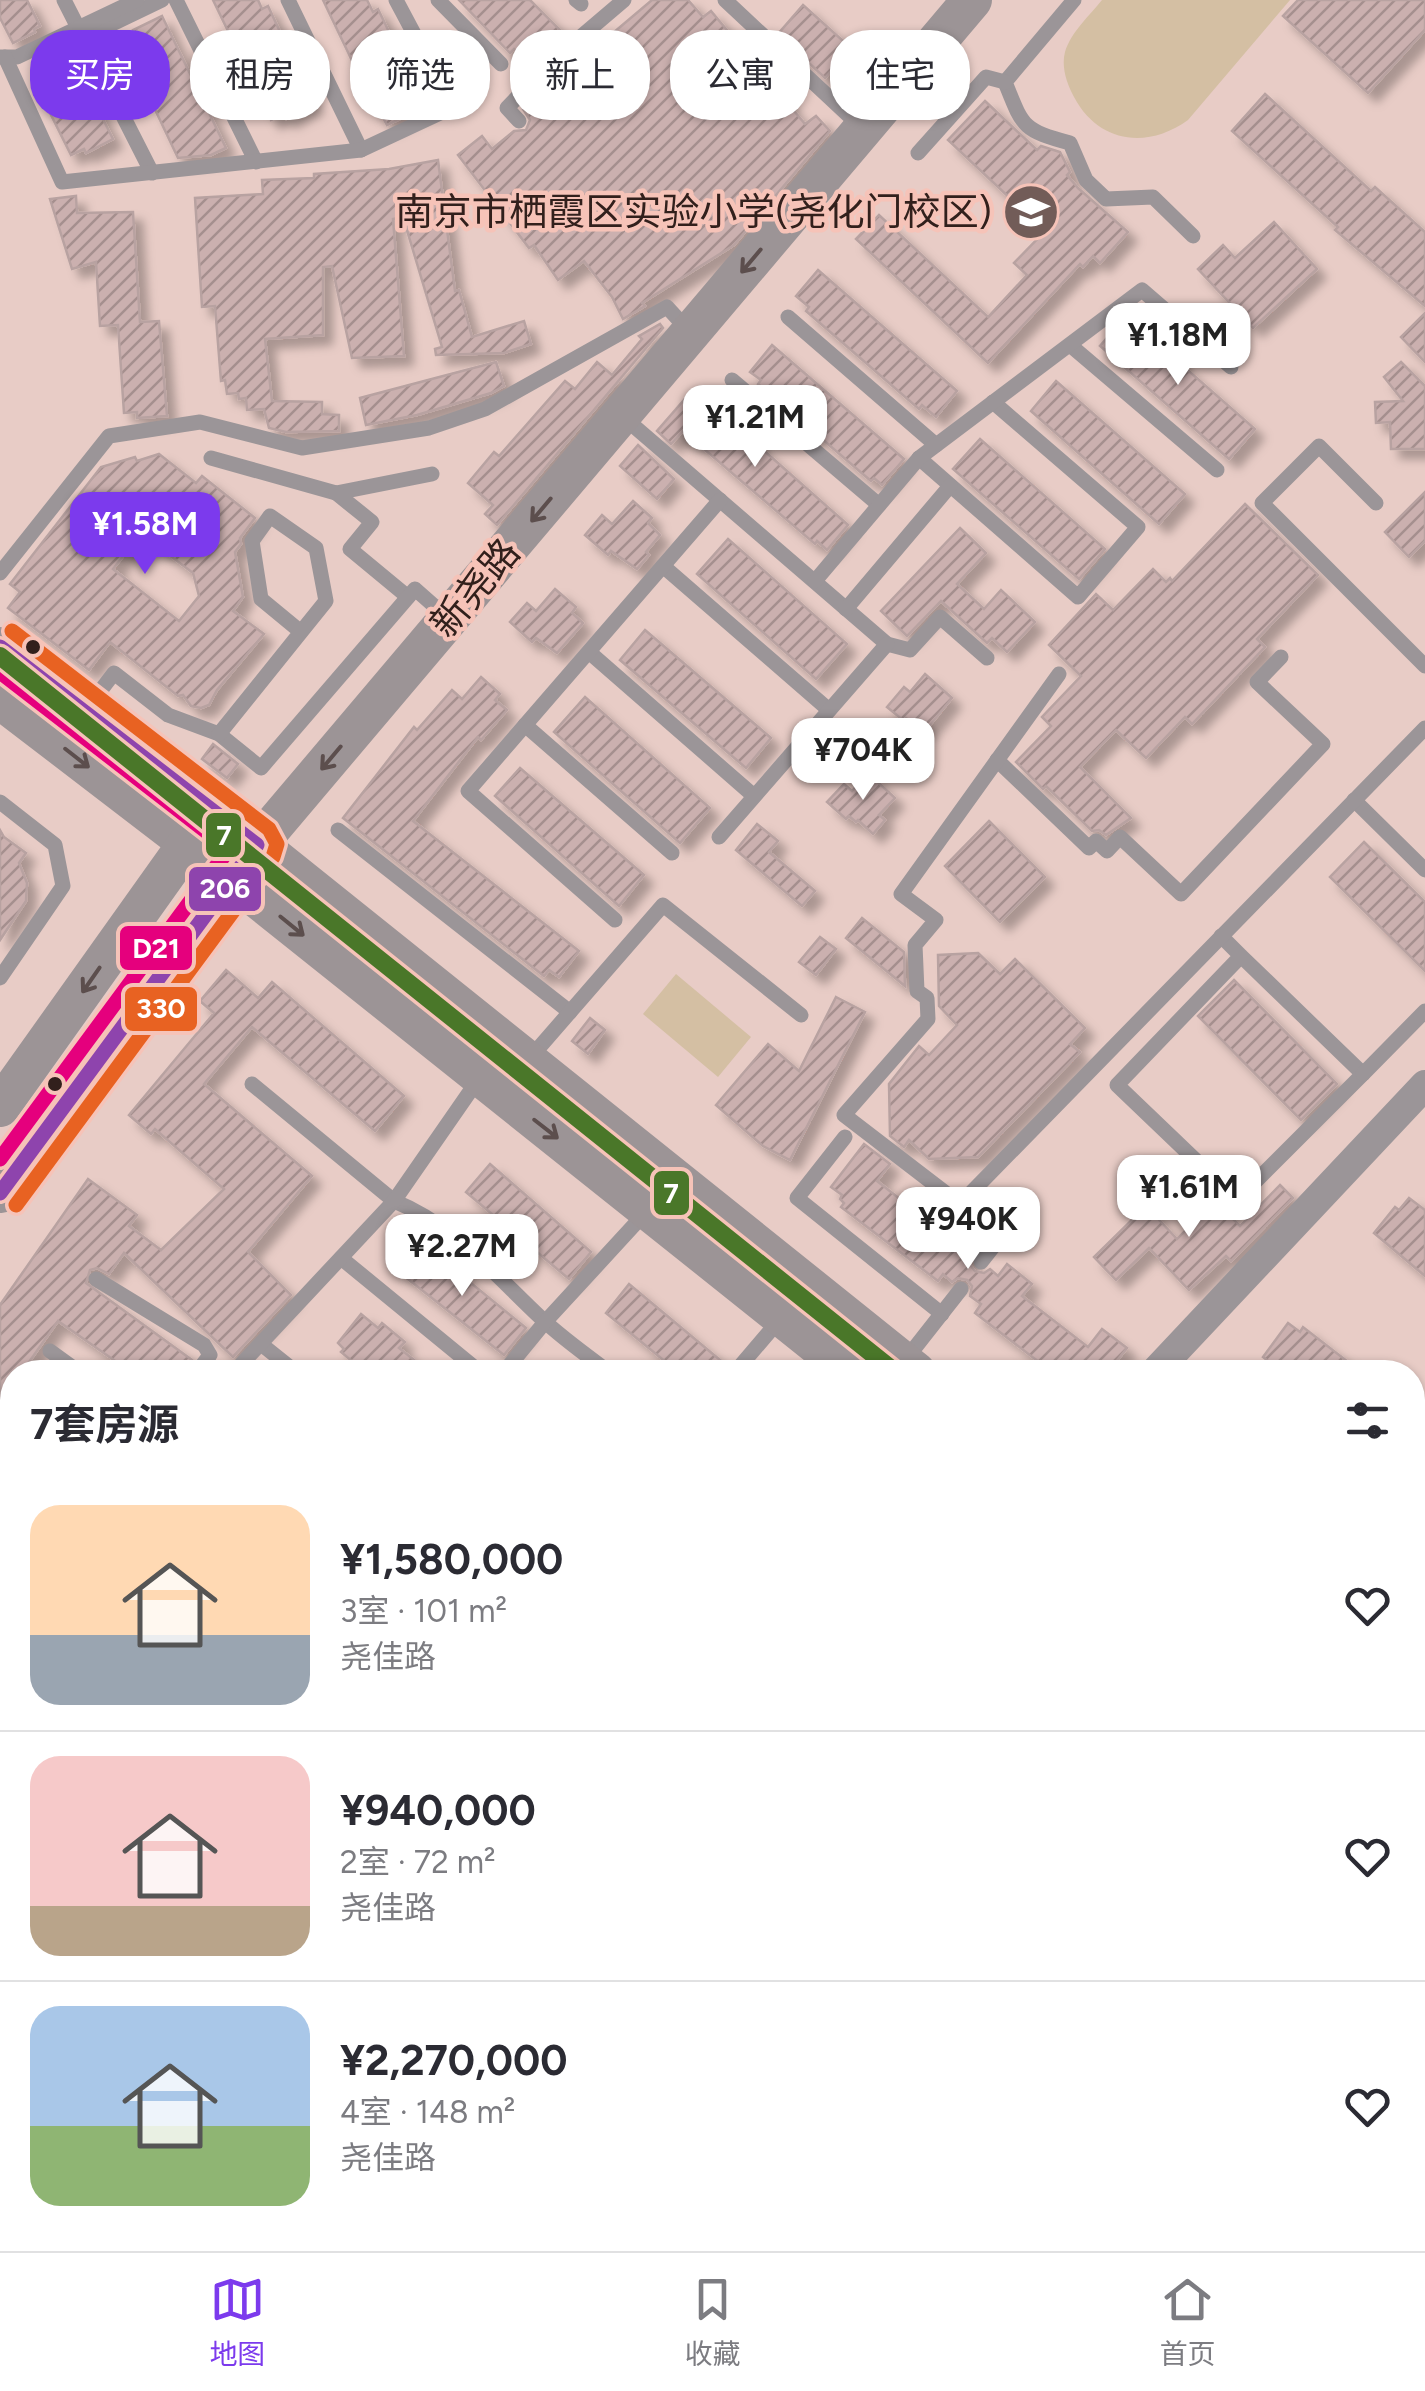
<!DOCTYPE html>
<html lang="zh">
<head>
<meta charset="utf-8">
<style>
  :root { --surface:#fff; --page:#f7f7f7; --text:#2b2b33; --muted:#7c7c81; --line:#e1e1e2; --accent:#7c3aed }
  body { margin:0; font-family:Figtree,"Noto Sans SC",sans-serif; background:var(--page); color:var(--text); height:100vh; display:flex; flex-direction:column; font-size:38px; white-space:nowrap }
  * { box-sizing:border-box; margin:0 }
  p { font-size:32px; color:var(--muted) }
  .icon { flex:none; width:55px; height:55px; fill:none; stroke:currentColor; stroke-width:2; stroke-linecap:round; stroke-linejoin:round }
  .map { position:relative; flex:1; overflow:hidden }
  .drawer { position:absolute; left:0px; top:1360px; width:1425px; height:892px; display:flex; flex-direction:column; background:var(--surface); border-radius:40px 40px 0 0; box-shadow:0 2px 8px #0004 }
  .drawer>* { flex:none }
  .hud { position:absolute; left:30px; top:30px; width:1365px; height:90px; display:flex; gap:20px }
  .price { position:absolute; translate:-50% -85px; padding:0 22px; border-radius:20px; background:#fff; color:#222; font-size:32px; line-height:65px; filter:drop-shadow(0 2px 5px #0008) }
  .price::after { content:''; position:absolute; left:50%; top:60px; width:30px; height:22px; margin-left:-15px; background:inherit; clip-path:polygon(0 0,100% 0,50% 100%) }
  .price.on { background:var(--accent); color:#fff }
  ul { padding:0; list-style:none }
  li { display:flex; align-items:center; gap:30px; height:250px; padding:0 30px }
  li+li { border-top:2px solid var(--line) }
  li span { display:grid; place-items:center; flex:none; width:280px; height:200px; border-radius:30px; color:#555 }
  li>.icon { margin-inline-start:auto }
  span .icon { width:120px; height:120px; fill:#fffc; stroke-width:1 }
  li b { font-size:42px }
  h2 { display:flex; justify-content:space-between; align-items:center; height:120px; padding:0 30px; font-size:42px }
  .tag { padding:0 35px; border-radius:40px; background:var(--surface); box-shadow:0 2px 8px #0004; font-size:35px; line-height:90px }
  .tag.on { background:var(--accent); color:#fff }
  .tab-bar { display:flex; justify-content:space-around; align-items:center; height:140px; border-top:2px solid var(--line); background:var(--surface); font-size:28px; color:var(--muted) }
  .tab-bar a { display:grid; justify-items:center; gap:5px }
  .tab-bar .on { color:var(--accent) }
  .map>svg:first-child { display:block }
</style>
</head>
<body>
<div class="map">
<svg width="1425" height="2251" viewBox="0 0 1425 2251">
  <defs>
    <pattern id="building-hatch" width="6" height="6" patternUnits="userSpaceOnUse" patternTransform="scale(2.5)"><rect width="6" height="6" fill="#cbb0af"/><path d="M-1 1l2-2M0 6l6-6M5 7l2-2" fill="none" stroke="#a58f8e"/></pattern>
    <filter id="shadow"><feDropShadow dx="9" dy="9" stdDeviation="5" flood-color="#0004"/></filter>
  </defs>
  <rect width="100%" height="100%" fill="#e8ccc6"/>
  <!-- pitch -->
  <g fill="#d4bfa3">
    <path d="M1102,0h188l-102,120c-40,29 -89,24 -114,-23 -7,-13 -13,-30 -9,-45 6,-20 25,-37 37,-52z"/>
    <path d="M676,974l75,63 -33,40 -75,-63z"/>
  </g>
  <!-- building -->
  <g fill="url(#building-hatch)" stroke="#b8a2a1" stroke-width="2.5" fill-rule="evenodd" filter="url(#shadow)">
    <path d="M0,0h27l13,26 -6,3 1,3 -22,11 -13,-25z"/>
    <path d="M213,0h45l4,9 6,-3 46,99 -28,14 -2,-5 -13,6z"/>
    <path d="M323,0h44l6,12 5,-3 47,98 -38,18 -6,-11 -3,1z"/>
    <path d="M459,0h71l30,30 -14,14 3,3 -19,18 -16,-16 -4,4z"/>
    <path d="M652,0h36l15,17 8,-6 94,113 11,-8 14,15 -96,114 -92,58 3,3 -22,13 -11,-22 -28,-36 -26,19 -24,-35 -5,3 -71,-93 24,-19 10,13 22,-18 12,-1 4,-10 -7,-11z"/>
    <path d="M1298,0h127v30l-57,63 -85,-77z"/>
    <path d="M803,5l48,43 -26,30 -47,-44z"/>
    <path d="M162,16l64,132 -15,7 -33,3 -55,-116 13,-6 -3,-6z"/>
    <path d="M73,60l40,79 -27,14 -2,-4 -13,6 -36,-72z"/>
    <path d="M1265,94l106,97 4,-4 50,45v74l-90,-76 3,-3 -106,-96z"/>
    <path d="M985,101l52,49 4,-4 19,6 10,20 -3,3 11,13 50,44 -28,31 -7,-7 -10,11 -3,-3 -92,99 -132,-124 23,-24 109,102 39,-42 -13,-12 31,-32 -97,-91z"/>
    <path d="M438,160l17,131 4,-1 13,47 52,-16 7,23 -27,9 -68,2 -1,-6 7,-2 -39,-130 -10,2 11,137 -52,2 -20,-92 -9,1v68l-58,4 7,62 50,1v12l17,1v16l-53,1 -17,-4 -5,-19 -17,1 -1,-12 -7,1 -1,-6 -11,1 -2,-14 -4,1 -6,-75 -13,1 -7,-109 68,-4 -1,-14 52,-2v-4l75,-5z"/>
    <path d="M76,196l1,17 56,-1 7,110 19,-1 8,95 -30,2v-6l-13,1 -6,-88 -18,1 -4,-64 -24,7 -22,-70z"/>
    <path d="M1274,222l43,47 -64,59 -55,-59 25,-24 12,13z"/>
    <path d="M818,270l139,121 -21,26 -14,-12 -3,4 -113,-98 3,-4 -13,-11z"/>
    <path d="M1425,313v49l-24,-25z"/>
    <path d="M1126,316l129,113 -26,30 -129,-113z"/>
    <path d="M660,324l3,4 -166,197 -12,-11 8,-9 -25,-22 26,-31 5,4 66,-75 10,8 22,-27 15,13 30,-36 -3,-3z"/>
    <path d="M772,345l132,114 -22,26 -8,-7 -3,3 -113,-97 3,-4 -11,-8z"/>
    <path d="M496,362l8,24 -13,7 -74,22 -51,10 -6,-27z"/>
    <path d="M1401,362l24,24v63h-34l-1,-27 -14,1 -1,-21 28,-1 -19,-24z"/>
    <path d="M1056,381l129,113 -26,30 -128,-113z"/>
    <path d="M690,393l23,21 4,-5 131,116 -21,25 -10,-9 -2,3 -132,-113 -12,13 -14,-13z"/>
    <path d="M980,439l125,110 -26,30 -126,-110z"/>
    <path d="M638,445l36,34 -17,20 -37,-33z"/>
    <path d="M159,454l37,29 6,-7 53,42 -15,20 1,6 -6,8 8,45 -10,14 31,23 -47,56 -8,15 -8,3 -10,-2 -8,-11 -5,1 -68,-54 -21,28 -81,-62 12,-16 -10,-8 91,-117 34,-10 2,4zM152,542l41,31 6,23 -20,25 -66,-52 19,-24z"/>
    <path d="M1425,492v49l-16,16 -24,-25z"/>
    <path d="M633,501l19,17 -4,5 12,12 -14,17 3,3 -12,14 -26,-18 -3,4 -23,-20 17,-20 10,9z"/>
    <path d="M1245,504l73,71 -61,64 8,8 -73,77 -7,-7 -39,41 -30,-28 -36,37 51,51 -25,17 -7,-5 -7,1 -46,-45 -3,3 -27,-27 35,-36 -9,-9 39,-41 -32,-31 47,-51 17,16 40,-41 13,13 4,-4 2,3z"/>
    <path d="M960,528l26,25 -29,31 27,25 17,-19 34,32 -28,30 -15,-14 -5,5 -46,-42 -34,35 -26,-25z"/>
    <path d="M728,539l119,105 -31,35 -119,-105z"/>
    <path d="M555,589l21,18 -4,6 11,10 -26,30 -21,-15 -4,4 -22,-20 17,-19 9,8z"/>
    <path d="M645,630l126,108 -25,30 -126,-108z"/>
    <path d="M925,674l27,24 -26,32 -10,-8 -2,2 -8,-6 -2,3 -17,-14 17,-20 6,5z"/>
    <path d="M481,677l19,17 -5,6 12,10 -26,30 -3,-3 -65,84 166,130 -20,26 -10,-7 -5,6 -201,-158 71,-91 3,3 35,-40 10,9z"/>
    <path d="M585,697l125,111 -30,35 -126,-111z"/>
    <path d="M213,744l25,20 -11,14 -25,-19z"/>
    <path d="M520,768l124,107 -25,31 -124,-110z"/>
    <path d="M868,773l27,25 -16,17 6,5 -12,14 -15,-14 -2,2 -7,-6 -3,3 -19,-17 17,-18 8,7z"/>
    <path d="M989,821l56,56 -45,45 -55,-56z"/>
    <path d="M757,824l21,17 -9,11 46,39 -13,15 -66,-56z"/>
    <path d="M0,830l4,7 22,16 -7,10 8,20 -1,18 -26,39z"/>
    <path d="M1364,842l61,60v69l-95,-94z"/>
    <path d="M862,918l42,34 1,34 -59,-48z"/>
    <path d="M820,937l16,12 -20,26 -17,-13z"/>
    <path d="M978,953l22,21 15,-15 70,69 -15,16 10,8 -102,105 -49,2 -20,-19 -5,7 -14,-11 -1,-52 30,-38 10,9 28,-30 -18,-19 -1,-51z"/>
    <path d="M226,970l32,28 14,-16 132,114 -29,35 -123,-104 -48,57 108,92 -64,76 43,43 -58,62 -109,-104 -15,21 -12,-6 -7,2 -4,13 106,77 -6,12h-55l-73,-51 -36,51h-10v13l-12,18v-98l88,-126 49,36 -8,11 32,24 63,-61 -69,-60 -4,5 -22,-19 85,-102 -14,-12z"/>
    <path d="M1234,980l103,104 -36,36 -103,-104z"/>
    <path d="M836,997l29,15 -75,148 -27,-14 -47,-41 52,-61 31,27z"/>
    <path d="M590,1018l15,12 -17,24 -16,-13z"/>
    <path d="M864,1144l26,20 -13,17 65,51 8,-10 24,19 -8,10 6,5 -2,9 5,6 9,2 6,-4 8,7 9,-12 25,20 -10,12 66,51 14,-18 25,19 -19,24h-56l-77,-59 6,-9 -11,-8 2,-10 -5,-6 -9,-2 -6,4 -9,-8 -5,7 -97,-74 3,-4 -4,-4 2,-4 -11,-8z"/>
    <path d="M490,1164l101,88 -22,27 -103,-87z"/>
    <path d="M1280,1185l13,13 -62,63 -5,-5 -37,34 -40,-42 -33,32 -22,-23 52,-51 31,33 38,-38 25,25z"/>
    <path d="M1409,1198l16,12v66l-51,-43 21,-26 4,3z"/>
    <path d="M422,1243l104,85 -22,27 -105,-83z"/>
    <path d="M629,1284l97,81 -2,7h-46l-72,-59z"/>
    <path d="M361,1314l17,14 4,-5 23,19 -6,6 30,24h-64l-24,-20 3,-3 -6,-6z"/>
    <path d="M1288,1323l12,9 3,-5 58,45h-96l7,-8 -9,-7z"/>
  </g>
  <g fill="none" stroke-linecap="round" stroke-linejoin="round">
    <!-- lane -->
    <g stroke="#9b9598" stroke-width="15">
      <path d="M64,0l88,173"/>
      <path d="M176,0l80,162"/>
      <path d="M288,0l73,150"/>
      <path d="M438,0l63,64"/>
      <path d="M576,0l5,4"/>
      <path d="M725,0l136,127"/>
      <path d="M1074,0l-69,82c18,45 17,48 65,61l16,37 20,19 47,-2 40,39"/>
      <path d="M83,38l79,-38"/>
      <path d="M0,57h17l120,-57"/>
      <path d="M5,57l57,125 299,-32 92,-43 -57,-107"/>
      <path d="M519,121l-12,-13 43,-45 74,-63"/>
      <path d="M918,153l68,-76 19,5"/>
      <path d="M788,317l148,128"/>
      <path d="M1070,345l147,125"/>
      <path d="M732,380l147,125"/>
      <path d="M621,415l266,229 23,6 30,-33 47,41"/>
      <path d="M211,458l125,35 96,-19"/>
      <path d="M919,458l159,139 60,-70 -145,-125"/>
      <path d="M336,493l36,29 -22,27 58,48"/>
      <path d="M1376,503l-57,-57 -57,57 163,163"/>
      <path d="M663,566l166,144"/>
      <path d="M0,573l109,-137 91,-14 102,26 127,-20 56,-19 182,-102 21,23"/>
      <path d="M815,581l104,-123 223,-168 89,77"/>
      <path d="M846,609l104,-123"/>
      <path d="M589,652l165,144"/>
      <path d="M85,711l29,-38 54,42 51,19 42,34 154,-179 34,30"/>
      <path d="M525,725l147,128"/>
      <path d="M219,734l82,-102 -40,-33 -9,-58 18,-25 46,32 10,53 -25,31"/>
      <path d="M997,760l92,88 7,-7 11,10 13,-14 61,57 142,-150 -66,-62 24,-25"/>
      <path d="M1354,800l71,70"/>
      <path d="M0,802l55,43 8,41 -63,92"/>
      <path d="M338,830l232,182"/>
      <path d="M719,837l168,-193"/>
      <path d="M615,920l-147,-129 252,-291"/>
      <path d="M1221,936l20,20 122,118 -119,119 -12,2 -115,-110 124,-129"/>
      <path d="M530,1058l133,-153 138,110"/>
      <path d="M1363,1074l62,-63"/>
      <path d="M252,1084l142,117c60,24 100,73 147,117 21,20 45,37 68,54"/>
      <path d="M845,1137l-48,61 145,116"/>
      <path d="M960,1204l-116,-89 84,-96 -1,-21 -10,-7 -2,-46 21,-25 -35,-26 158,-220"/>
      <path d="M341,1258l139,114"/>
      <path d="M981,1262l19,-24 -40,-34 465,-476"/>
      <path d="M96,1279l108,66 6,10 -13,17"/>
      <path d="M261,1344l35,28"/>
      <path d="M50,1351l29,21"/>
      <path d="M906,1359l55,-70"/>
      <path d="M234,1372l160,-171 86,-124"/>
      <path d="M504,1372l41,-50 102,-111"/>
      <path d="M735,1372l47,-55"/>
      <path d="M0,1447l12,9"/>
      <path d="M0,1616l12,-17"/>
      <path d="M297,2240l9,11"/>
      <path d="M560,2240l10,11"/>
      <path d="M822,2240l8,11"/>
      <path d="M962,2240l4,11"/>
      <path d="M1042,2240c15,9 29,9 44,0"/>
      <path d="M1370,2240l16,11"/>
      <path d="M159,2251l14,-11"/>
      <path d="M605,2251l11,-11"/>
    </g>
    <!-- street -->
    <g stroke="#9b9598" stroke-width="30">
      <path d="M1155,1372l270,-287"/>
      <path d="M1016,2251l13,-11"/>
    </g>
    <!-- secondary -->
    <g stroke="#9c9496" stroke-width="40">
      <path d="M0,647l217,165 699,560"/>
      <path d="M0,699l188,144 663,529"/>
      <path d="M0,1107l188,-264 19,-20"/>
      <path d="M0,1193l257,-348 715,-845"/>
      <path d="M1412,1769l13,10"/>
      <path d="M1412,1822l13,11"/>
      <path d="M0,2239l10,12"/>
    </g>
    <!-- bus-1 casing -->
    <g stroke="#f6c3b8" stroke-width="22">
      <path id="bus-1" d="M0,647l257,198 -257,348"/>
    </g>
    <!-- bus-2 casing -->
    <g stroke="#f6c3b8" stroke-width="22">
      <path id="bus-2" d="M0,672l229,177 -229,310"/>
    </g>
    <!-- bus-3 casing -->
    <g stroke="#f6c3b8" stroke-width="22">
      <path id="bus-3" d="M12,631l257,198 8,15 -4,13 -257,348"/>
    </g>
    <!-- bus-1 -->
    <use href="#bus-1" stroke="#8e44ad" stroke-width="15"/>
    <!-- bus-2 -->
    <use href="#bus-2" stroke="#e5007d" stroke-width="15"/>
    <!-- bus-3 -->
    <use href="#bus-3" stroke="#e86222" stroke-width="15"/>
    <!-- metro-1 casing -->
    <g stroke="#f6c3b8" stroke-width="25">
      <path id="metro-1" d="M0,656l895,716"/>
    </g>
    <!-- metro-1 -->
    <use href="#metro-1" stroke="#4a7729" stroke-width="18"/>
  </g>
  <!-- one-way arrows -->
  <defs><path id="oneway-shaft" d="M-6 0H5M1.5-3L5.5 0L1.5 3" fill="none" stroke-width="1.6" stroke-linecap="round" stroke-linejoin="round" transform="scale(2.5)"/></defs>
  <g stroke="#5c4e4d">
    <use href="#oneway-shaft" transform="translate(751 261) rotate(130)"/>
    <use href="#oneway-shaft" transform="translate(541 510) rotate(130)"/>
    <use href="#oneway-shaft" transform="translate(77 758) rotate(38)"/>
    <use href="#oneway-shaft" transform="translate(331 758) rotate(130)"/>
    <use href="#oneway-shaft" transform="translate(292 926) rotate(39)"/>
    <use href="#oneway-shaft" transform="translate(91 980) rotate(125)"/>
    <use href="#oneway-shaft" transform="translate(546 1129) rotate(38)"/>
  </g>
  <!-- icons -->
  <defs>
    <g id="school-disc" transform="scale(2.875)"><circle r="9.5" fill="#725c58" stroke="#f6c3b8"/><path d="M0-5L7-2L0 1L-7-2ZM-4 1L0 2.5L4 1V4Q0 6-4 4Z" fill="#fff"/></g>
  </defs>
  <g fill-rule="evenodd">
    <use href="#school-disc" x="1031" y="212"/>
  </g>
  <!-- markers -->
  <g fill="#32201c" stroke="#f6c3b8" stroke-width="4">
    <circle cx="33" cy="647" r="9"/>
    <circle cx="55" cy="1084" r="9"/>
  </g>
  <g text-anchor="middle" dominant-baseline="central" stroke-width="9" stroke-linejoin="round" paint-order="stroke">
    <!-- poi labels -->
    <g font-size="38" fill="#32201c" stroke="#f6c3b8" text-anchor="end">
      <text x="992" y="212">南京市栖霞区实验小学(尧化门校区)</text>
    </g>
    <!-- street labels -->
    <g font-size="38" fill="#32201c" stroke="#f6c3b8">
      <text transform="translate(475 588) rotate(-50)">新尧路</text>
    </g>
  </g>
  <g stroke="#f6c3b8" stroke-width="4">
    <rect x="204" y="811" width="39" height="48" rx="10" fill="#4a7729"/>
    <rect x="187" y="865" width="76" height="48" rx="10" fill="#8e44ad"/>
    <rect x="118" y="924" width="76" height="48" rx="10" fill="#e5007d"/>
    <rect x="123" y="985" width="76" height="48" rx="10" fill="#e86222"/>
    <rect x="652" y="1169" width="39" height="48" rx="10" fill="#4a7729"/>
  </g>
  <g font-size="28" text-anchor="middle" font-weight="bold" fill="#fff">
    <text x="224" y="845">7</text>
    <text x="225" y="898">206</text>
    <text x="156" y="958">D21</text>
    <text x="161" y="1018">330</text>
    <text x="671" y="1203">7</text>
  </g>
</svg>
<b class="price" style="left:1178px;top:388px">¥1.18M</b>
<b class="price" style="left:755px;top:470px">¥1.21M</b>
<b class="price on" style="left:145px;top:577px">¥1.58M</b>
<b class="price" style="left:863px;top:803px">¥704K</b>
<b class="price" style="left:1189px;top:1240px">¥1.61M</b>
<b class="price" style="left:968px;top:1272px">¥940K</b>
<b class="price" style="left:462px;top:1299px">¥2.27M</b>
<div class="hud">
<a class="tag on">买房</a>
<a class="tag">租房</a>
<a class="tag">筛选</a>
<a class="tag">新上</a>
<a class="tag">公寓</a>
<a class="tag">住宅</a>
</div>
<section class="drawer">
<h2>7套房源<svg class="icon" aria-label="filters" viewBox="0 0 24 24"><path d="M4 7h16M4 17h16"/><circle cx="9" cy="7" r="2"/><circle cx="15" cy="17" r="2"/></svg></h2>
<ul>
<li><span style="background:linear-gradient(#ffd9b3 65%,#9aa5b1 0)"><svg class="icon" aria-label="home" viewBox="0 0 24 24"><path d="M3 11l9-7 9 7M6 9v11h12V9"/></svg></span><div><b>¥1,580,000</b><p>3室 · 101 m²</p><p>尧佳路</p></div><svg class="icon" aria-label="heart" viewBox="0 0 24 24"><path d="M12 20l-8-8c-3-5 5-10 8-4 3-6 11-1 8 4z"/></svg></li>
<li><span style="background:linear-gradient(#f6c9c9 75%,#b9a48a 0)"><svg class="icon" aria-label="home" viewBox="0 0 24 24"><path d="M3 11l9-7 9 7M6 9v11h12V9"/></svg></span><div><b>¥940,000</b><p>2室 · 72 m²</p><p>尧佳路</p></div><svg class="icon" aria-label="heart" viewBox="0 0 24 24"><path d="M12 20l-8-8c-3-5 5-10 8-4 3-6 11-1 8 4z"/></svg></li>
<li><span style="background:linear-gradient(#a9c7e8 60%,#8fb573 0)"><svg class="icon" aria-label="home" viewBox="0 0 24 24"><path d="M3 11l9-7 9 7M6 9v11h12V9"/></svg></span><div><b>¥2,270,000</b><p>4室 · 148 m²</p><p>尧佳路</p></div><svg class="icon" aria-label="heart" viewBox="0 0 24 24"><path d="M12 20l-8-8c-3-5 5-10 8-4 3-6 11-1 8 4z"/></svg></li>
</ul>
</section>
</div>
<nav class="tab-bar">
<a class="on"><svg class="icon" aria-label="map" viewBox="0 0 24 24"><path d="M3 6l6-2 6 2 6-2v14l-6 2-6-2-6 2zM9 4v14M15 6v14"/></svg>地图</a>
<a><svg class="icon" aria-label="saved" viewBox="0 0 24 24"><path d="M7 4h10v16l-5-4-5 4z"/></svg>收藏</a>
<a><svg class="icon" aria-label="home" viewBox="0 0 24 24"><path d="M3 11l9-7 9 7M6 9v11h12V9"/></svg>首页</a>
</nav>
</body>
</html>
